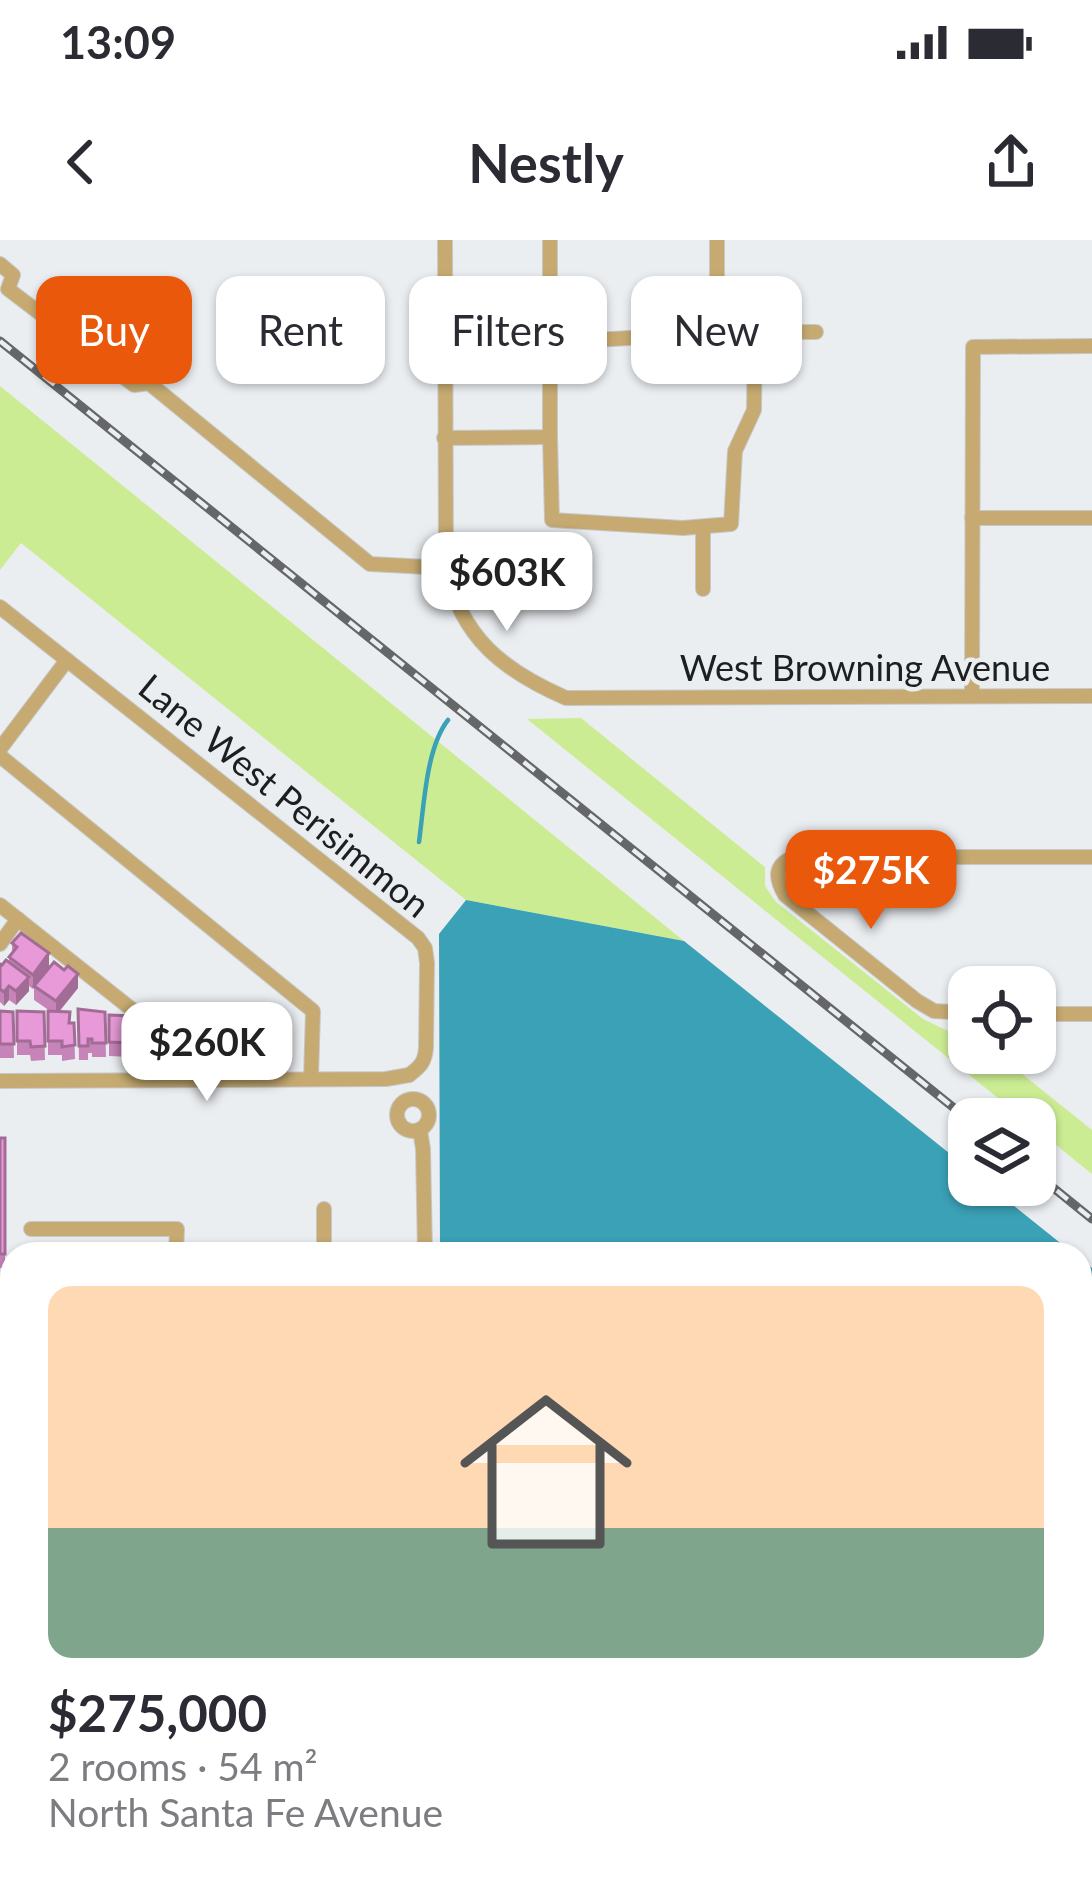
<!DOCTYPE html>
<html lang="en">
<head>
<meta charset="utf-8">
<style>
  :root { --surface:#fff; --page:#f2f2f3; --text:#2b2b33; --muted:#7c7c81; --line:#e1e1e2; --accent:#ea580c }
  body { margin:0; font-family:Lato,sans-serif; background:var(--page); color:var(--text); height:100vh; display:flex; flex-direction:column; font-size:45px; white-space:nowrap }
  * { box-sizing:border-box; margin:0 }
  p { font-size:39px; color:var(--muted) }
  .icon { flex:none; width:66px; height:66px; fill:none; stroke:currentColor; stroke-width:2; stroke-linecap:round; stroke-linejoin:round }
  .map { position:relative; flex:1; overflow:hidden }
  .sheet { position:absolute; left:0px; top:1002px; width:1092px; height:663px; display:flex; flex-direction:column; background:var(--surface); border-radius:36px 36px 0 0; box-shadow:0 3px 9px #0004 }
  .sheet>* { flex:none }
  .hud { position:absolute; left:36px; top:36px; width:1020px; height:108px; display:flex; gap:24px }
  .buttons { position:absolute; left:948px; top:726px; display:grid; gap:24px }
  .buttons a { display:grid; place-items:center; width:108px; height:108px; border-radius:24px; background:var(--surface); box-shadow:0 3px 9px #0004; font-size:60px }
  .price { position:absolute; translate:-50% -102px; padding:0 27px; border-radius:24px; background:#fff; color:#222; font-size:39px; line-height:78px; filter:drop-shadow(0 3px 6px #0008) }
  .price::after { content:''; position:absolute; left:50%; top:72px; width:36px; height:27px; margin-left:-18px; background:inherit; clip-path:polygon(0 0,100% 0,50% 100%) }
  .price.on { background:var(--accent); color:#fff }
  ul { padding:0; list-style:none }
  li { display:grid; align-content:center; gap:24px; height:636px; padding:0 48px }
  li+li { border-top:3px solid var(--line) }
  li span { display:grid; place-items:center; height:372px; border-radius:24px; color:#555 }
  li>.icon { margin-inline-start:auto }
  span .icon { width:216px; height:216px; fill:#fffc; stroke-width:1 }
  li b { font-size:51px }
  .chip { padding:0 42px; border-radius:24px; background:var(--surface); box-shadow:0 3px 9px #0004; font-size:42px; line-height:108px }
  .chip.on { background:var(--accent); color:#fff }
  .status { display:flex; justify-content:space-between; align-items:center; height:84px; padding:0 60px; background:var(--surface); direction:ltr }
  .status svg { height:33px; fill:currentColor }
  header { display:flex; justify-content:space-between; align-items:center; height:156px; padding:0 48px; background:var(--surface); font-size:54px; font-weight:700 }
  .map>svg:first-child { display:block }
</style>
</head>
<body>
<div class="status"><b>13:09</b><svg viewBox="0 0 49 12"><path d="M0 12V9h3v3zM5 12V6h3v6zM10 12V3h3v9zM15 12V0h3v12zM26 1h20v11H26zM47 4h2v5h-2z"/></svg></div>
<header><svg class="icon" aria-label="back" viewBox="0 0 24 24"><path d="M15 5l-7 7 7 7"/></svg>Nestly<svg class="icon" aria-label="share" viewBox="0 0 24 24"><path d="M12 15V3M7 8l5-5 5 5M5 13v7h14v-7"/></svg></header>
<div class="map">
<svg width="1092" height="1663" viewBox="0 0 1092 1663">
  <rect width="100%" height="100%" fill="#ebeef1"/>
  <!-- commercial -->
  <rect fill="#f7ddd7" x="651" y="1653" width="211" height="10"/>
  <!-- green -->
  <g fill="#cbec93">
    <path d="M0,146l684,555 -218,-41 -445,-357 -21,27z"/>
    <path d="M581,478l184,149v19l11,16 147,117 23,11 23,3v20h27l96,77v44l-57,-46v-9h-11l-497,-400z"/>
  </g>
  <!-- water -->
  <g fill="#3ba1b6">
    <path d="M466,660l218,41 285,228v16h19l86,69h-634l-1,-320z"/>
    <path d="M1080,1018l12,10v287h-12z"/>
  </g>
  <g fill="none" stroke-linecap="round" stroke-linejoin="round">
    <!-- stream -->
    <path stroke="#3ba1b6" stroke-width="4.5" d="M419,602c5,-36 7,-94 29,-122"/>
    <!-- street casing -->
    <g stroke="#c6c9cb" stroke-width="16">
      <g id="street">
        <path d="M445,0l1,328c15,70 58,103 120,130l526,-2"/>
        <path d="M0,24l13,11 -5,14 126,96 15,-2 221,181 76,4"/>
        <path d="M717,92v-92"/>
        <path d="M755,92h61"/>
        <path d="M550,101c69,0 137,-9 205,-9l-1,78 -19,41 -4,73 -48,4 -131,-8 -2,-83"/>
        <path d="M444,198l106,-1v-197"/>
        <path d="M972,278h120"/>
        <path d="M703,287v62"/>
        <path d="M0,367l418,331 7,10 2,15 -1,85c-1,14 -6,19 -17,27"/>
        <path d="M972,456l1,-349 119,-1"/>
        <path d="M0,509l67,-89"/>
        <path d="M0,516l313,255 -2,67"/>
        <path d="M0,665l182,144 8,13 1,17"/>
        <path d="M0,704l18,-25"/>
        <path d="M969,773l-35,-2 -17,-10 -132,-106c-10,-17 -11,-30 9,-38h298"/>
        <path d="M1035,774h57"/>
        <path d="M0,841l386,-2 23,-4"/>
        <circle cx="413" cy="875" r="16"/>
        <path d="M420,890l3,19 2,105"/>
        <path d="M324,969v45"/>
        <path d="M31,989h146l-1,25"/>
        <path d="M0,1232l12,-1"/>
        <path d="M1080,1461h12"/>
        <path d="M0,1530l4,22 -4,70"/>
        <path d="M1080,1607h12"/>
        <path d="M205,1653v10"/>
        <path d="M561,1653v10"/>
        <path d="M960,1653l13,10"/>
        <path d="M315,1663l2,-10"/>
        <path d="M890,1663v-10"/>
        <path d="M1024,1663h37"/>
      </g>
    </g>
    <!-- secondary casing -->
    <g stroke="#c6c9cb" stroke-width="21">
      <g id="secondary">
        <path d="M1080,1341h12"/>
        <path d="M0,1343l12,-1"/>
      </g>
    </g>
    <!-- street -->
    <use href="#street" stroke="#c6aa71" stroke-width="14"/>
    <!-- secondary -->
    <use href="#secondary" stroke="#b18821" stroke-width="18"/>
    <!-- rail casing -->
    <g stroke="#646668" stroke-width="9">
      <g id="rail">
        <path d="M0,101l969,779"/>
        <path d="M1035,933l57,46"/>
      </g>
    </g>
    <!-- rail -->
    <use href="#rail" stroke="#ebeef1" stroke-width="4.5" stroke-dasharray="14" stroke-linecap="butt"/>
  </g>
  <!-- wall -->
  <g fill="#c784b9">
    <path d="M12,703l66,45 -19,24 10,11h5l1,36 -13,2v-6h-14v-44h2l-16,-11v-13l-1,2 -4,-3v5l-13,14 -7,-5 -5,6 -4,-4v-38l2,1 7,-3v-5l3,-4z"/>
    <path d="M78,769l27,3 1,45h-14v-4h-4v7h-9z"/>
    <path d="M0,771l13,1 1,46h-14z"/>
    <path d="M17,771l27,1 1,48 -14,1 -1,-6h-13z"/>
    <path d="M109,775l27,32 -6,10 -21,-1z"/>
    <rect x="0" y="898" width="5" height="130"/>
  </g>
  <!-- shaded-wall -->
  <g fill="#a26c96">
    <path d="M49,713v14l-16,22v-14z"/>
    <path d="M78,734v14l-22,27v-14z"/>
    <path d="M29,737v14l-13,14v-14z"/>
    <path d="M9,746v14l-5,6v-14z"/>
    <path d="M136,793v14l-6,10v-14z"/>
  </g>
  <!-- building -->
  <g fill="#e79ad7" stroke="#a26c96" stroke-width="3">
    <path d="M21,693l28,20 -16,22 -24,-18 8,-10 -5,-4z"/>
    <path d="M6,720l23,17 -13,14 -7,-5 -5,6 -4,-3v-25l2,1z"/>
    <path d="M54,722l10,8 4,-4 10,8 -22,27 -22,-15z"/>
    <path d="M78,769l27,3 1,31h-14v-4h-4v7h-9z"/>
    <path d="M0,771l13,1 1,32h-14z"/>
    <path d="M17,771l27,1 1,34 -14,1 -1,-6h-13z"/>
    <path d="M48,771l22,1 -1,11h5l1,22 -13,2v-6h-14z"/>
    <path d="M109,775l26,1 1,17 -6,10 -21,-1z"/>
    <rect x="0" y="898" width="5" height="116"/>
  </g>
  <g text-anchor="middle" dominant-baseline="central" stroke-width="9" stroke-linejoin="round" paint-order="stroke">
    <!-- street labels -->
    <g font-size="36" fill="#1d1e1f" stroke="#ebeef1">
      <text x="865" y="427">West Browning Avenue</text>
      <text transform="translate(285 555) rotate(39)">Lane West Perisimmon</text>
    </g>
  </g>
</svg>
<div class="buttons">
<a><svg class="icon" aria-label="locate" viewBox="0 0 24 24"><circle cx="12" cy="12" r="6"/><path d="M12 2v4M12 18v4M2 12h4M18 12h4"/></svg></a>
<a><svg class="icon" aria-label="layers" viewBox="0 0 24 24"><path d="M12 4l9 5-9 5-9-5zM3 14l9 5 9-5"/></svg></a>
</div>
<b class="price" style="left:507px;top:394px">$603K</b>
<b class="price on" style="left:871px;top:692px">$275K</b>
<b class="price" style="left:207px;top:864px">$260K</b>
<div class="hud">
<a class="chip on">Buy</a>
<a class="chip">Rent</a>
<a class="chip">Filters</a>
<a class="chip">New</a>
</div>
<section class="sheet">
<ul>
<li><span style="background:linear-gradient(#ffd9b3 65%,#7fa58c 0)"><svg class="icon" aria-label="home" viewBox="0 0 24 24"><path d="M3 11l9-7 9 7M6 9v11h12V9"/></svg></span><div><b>$275,000</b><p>2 rooms · 54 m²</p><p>North Santa Fe Avenue</p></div></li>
</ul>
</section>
</div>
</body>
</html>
